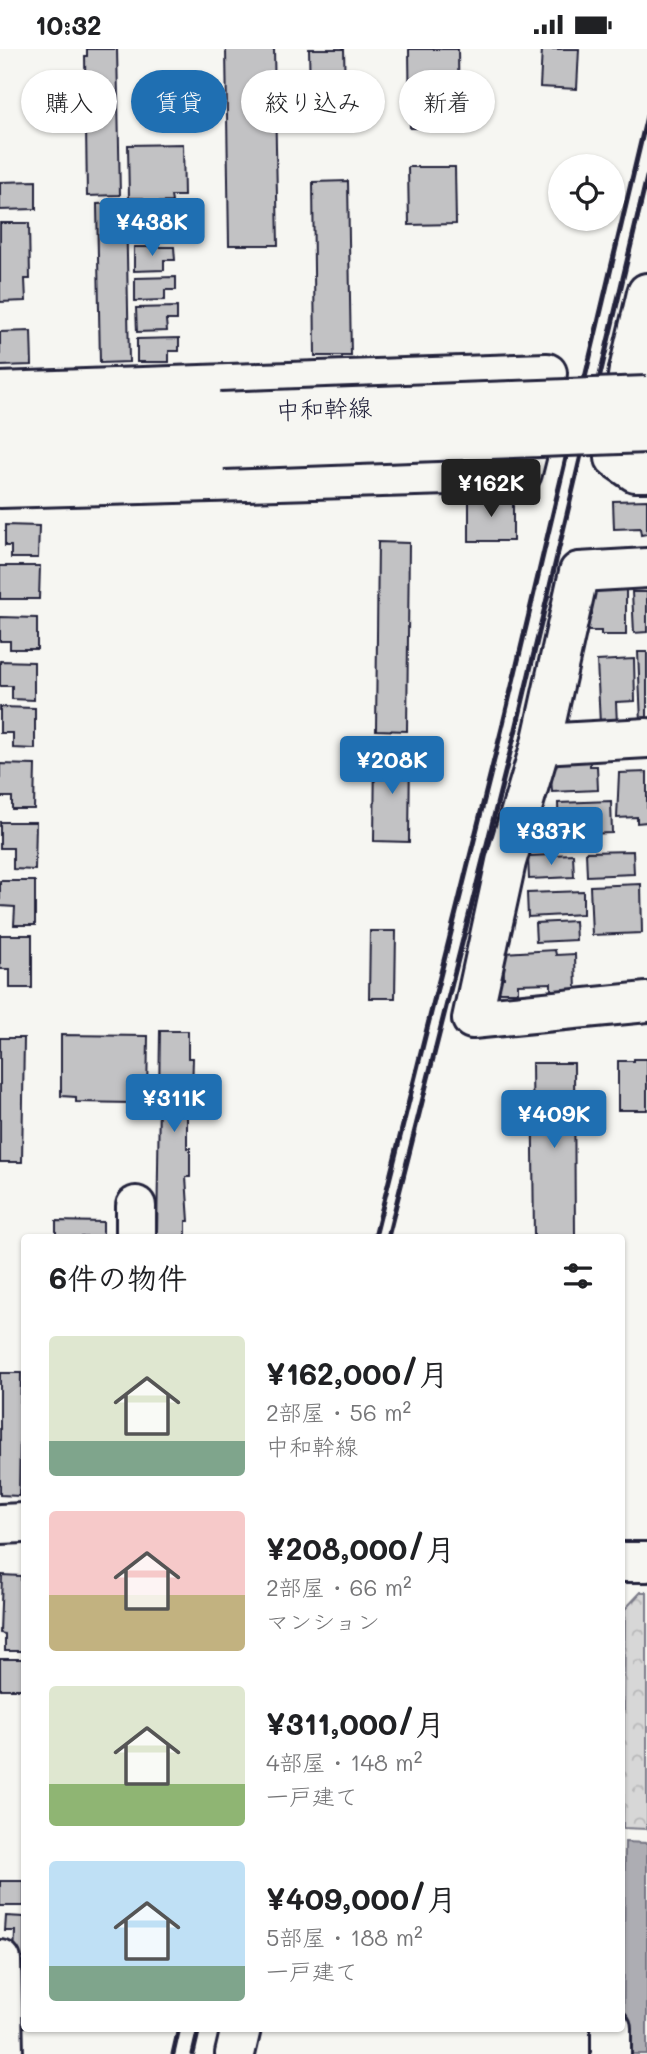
<!DOCTYPE html>
<html lang="ja">
<head>
<meta charset="utf-8">
<style>
  :root { --surface:#fff; --page:#f6f6f6; --text:#202124; --muted:#757577; --accent:#1f6fb2 }
  body { margin:0; font-family:Mali,"Klee One",sans-serif; background:var(--page); color:var(--text); height:100vh; display:flex; flex-direction:column; font-size:26px; white-space:nowrap }
  * { box-sizing:border-box; margin:0 }
  p { font-size:23px; color:var(--muted) }
  .icon { flex:none; width:38px; height:38px; fill:none; stroke:currentColor; stroke-width:2; stroke-linecap:round; stroke-linejoin:round }
  .map { position:relative; flex:1; overflow:hidden }
  .panel { position:absolute; left:21px; top:1185px; width:604px; height:798px; display:flex; flex-direction:column; background:var(--surface); border-radius:7px; box-shadow:0 2px 5px #0004 }
  .panel>* { flex:none }
  .top-card { position:absolute; left:21px; top:21px; width:606px; height:63px; display:flex; gap:14px }
  .fabs { position:absolute; left:548px; top:105px; display:grid; gap:14px }
  .fabs a { display:grid; place-items:center; width:77px; height:77px; border-radius:50%; background:var(--surface); box-shadow:0 2px 5px #0004; font-size:35px }
  .price { position:absolute; translate:-50% -60px; padding:0 16px; border-radius:7px; background:var(--accent); color:#fff; font-size:23px; line-height:46px; filter:drop-shadow(0 2px 4px #0008) }
  .price::after { content:''; position:absolute; left:50%; top:42px; width:21px; height:16px; margin-left:-10px; background:inherit; clip-path:polygon(0 0,100% 0,50% 100%) }
  .price.current { background:#222; color:#fff }
  ul { padding:0; list-style:none }
  li { display:flex; align-items:center; gap:21px; height:175px; padding:0 28px }
  li span { display:grid; place-items:center; flex:none; width:196px; height:140px; border-radius:7px; color:#555 }
  li>.icon { margin-inline-start:auto }
  span .icon { width:84px; height:84px; fill:#fffc; stroke-width:1 }
  li b { font-size:30px }
  h2 { display:flex; justify-content:space-between; align-items:center; height:84px; padding:0 28px; font-size:30px }
  .chip { padding:0 24px; border-radius:32px; background:var(--surface); box-shadow:0 2px 5px #0004; font-size:24px; line-height:63px }
  .chip.current { background:var(--accent); color:#fff }
  .status { display:flex; justify-content:space-between; align-items:center; height:49px; padding:0 35px; background:var(--surface); direction:ltr }
  .status svg { height:19px; fill:currentColor }
  .map>svg:first-child { display:block }
</style>
</head>
<body>
<div class="status"><b>10:32</b><svg viewBox="0 0 49 12"><path d="M0 12V9h3v3zM5 12V6h3v6zM10 12V3h3v9zM15 12V0h3v12zM26 1h20v11H26zM47 4h2v5h-2z"/></svg></div>
<div class="map">
<svg width="647" height="2005" viewBox="0 0 647 2005">
  <defs>
    <pattern id="park-crowns" width="20" height="18" patternUnits="userSpaceOnUse" patternTransform="scale(1.75)"><rect width="20" height="18" fill="#d7d7d7"/><path d="M2 6a3 3 0 1 1 6 0M12 15a3 3 0 1 1 6 0" fill="none" stroke="#b8b8b9"/></pattern>
  </defs>
  <rect width="100%" height="100%" fill="#f6f6f2"/>
  <filter id="ink" filterUnits="userSpaceOnUse"><feTurbulence type="fractalNoise" baseFrequency=".0143" numOctaves="2"/><feDisplacementMap in="SourceGraphic" scale="14" xChannelSelector="R" yChannelSelector="G"/><feConvolveMatrix kernelMatrix="1 2 1 2 8 2 1 2 1" color-interpolation-filters="sRGB"/></filter>
  <g filter="url(#ink)">
    <!-- park -->
    <path fill="url(#park-crowns)" stroke="#7c7c89" stroke-width="2" d="M641,1543h6v237l-24,-1 2,-219z"/>
    <!-- water -->
    <path fill="#adadb3" stroke="#757583" stroke-width="2" d="M625,1793l22,1v211h-24z"/>
    <!-- building -->
    <g fill="#c2c2c4" stroke="#22223b" stroke-width="2">
      <path d="M87,0h30l3,146 -33,1 -2,-140h2z"/>
      <path d="M226,0h48l4,196h-49z"/>
      <path d="M309,0h35l2,79h-35z"/>
      <path d="M409,0h49l1,79h-49z"/>
      <path d="M542,0h37l-2,40 -37,-2z"/>
      <path d="M183,95l1,52h-13l1,6 -29,1v-5h-14l-1,-53z"/>
      <path d="M408,118h47l1,57 -47,1z"/>
      <path d="M36,132v28l-36,1v-28z"/>
      <path d="M348,132l3,175h-36l-2,-174z"/>
      <path d="M126,154l3,159 -29,1 -3,-159z"/>
      <path d="M133,168h40v12l-10,1v10h-29z"/>
      <path d="M0,174h29l1,56h-5l1,22 -26,1z"/>
      <path d="M134,198h40l1,13h-11v10l-30,1z"/>
      <path d="M176,228v13h-11v10l-30,1v-23z"/>
      <path d="M177,258v13h-11l1,11 -30,1 -1,-24z"/>
      <path d="M31,282l1,34 -32,1v-34z"/>
      <path d="M179,289v13h-10v11h-32v-23z"/>
      <rect x="469" y="447" width="44" height="45"/>
      <path d="M647,451v34l-6,1 -1,-7 -26,1 -1,-28z"/>
      <path d="M5,476l34,1 -1,32h-27v-12h-6z"/>
      <path d="M378,493l31,1 -2,188 -31,-1z"/>
      <path d="M0,517h40l-1,33h-39z"/>
      <path d="M615,538h11v48h-25v-4h-14v-16h5v-8h-4l4,-16h23z"/>
      <path d="M632,543h15v40l-13,1z"/>
      <path d="M0,568l37,1v31h-27v-8h-10z"/>
      <path d="M638,603h9v70h-6z"/>
      <path d="M634,610l1,42 -19,1 1,22h-17l-3,-63z"/>
      <path d="M0,612l34,1v38l-22,-1v-13h-12z"/>
      <path d="M0,658l35,1v41l-22,-1v-15h-13z"/>
      <path d="M375,701h35l-1,92 -35,-1z"/>
      <path d="M590,711v6h7l1,24 -46,2 -2,-31z"/>
      <path d="M0,715l35,1 -1,44h-22v-12h-12z"/>
      <path d="M647,723v50l-10,1v-6l-20,1 2,-45z"/>
      <path d="M611,752l1,32 -53,2 -1,-32z"/>
      <path d="M0,773h36l-1,48 -22,-1v-21h-13z"/>
      <path d="M633,802l1,23 -47,2 -1,-24z"/>
      <path d="M573,805l1,23 -45,2 -1,-23z"/>
      <path d="M0,832h35v44h-21l1,-18 -15,-1z"/>
      <path d="M641,835l1,49 -50,2 -2,-49z"/>
      <path d="M583,842v23l-55,3 -1,-24z"/>
      <path d="M575,872l1,19 -40,2 -1,-19z"/>
      <path d="M370,882h26l-1,67h-26z"/>
      <path d="M0,886h32v53h-22v-19h-10z"/>
      <path d="M555,901l1,5 19,-1 1,39 -25,1v-11l-33,1v8h-22v-14h8l-1,-25z"/>
      <path d="M160,982h28v27h5l-1,33h-5v57h3v29h-4l3,44h-3v16h-29z"/>
      <path d="M61,986l87,1 -1,62h-16v5l-55,-1v-5l-15,-1z"/>
      <path d="M0,989h24l-2,124h-22z"/>
      <path d="M634,1010h13v51h-29v-49h16z"/>
      <path d="M532,1014h42l1,174h-41z"/>
      <path d="M56,1172l47,1v15h-47z"/>
      <path d="M0,1324h21l-2,123 -19,-1z"/>
      <path d="M2,1526l19,1v4h3v71h-19v-17l-5,-1z"/>
      <rect x="0" y="1610" width="24" height="30"/>
      <rect x="0" y="1832" width="24" height="25"/>
      <path d="M6,1867l18,1v41h-10l1,-27h-10z"/>
      <rect x="15" y="1925" width="9" height="53"/>
    </g>
    <g fill="none" stroke-linecap="round" stroke-linejoin="round">
      <!-- minor casing -->
      <g stroke="#22223b" stroke-width="44">
        <g id="minor">
          <path d="M647,320l-18,1 -14,88 20,14h12"/>
          <path d="M629,321l18,-77"/>
          <path d="M0,343l547,-19 -25,100 -522,15"/>
          <path d="M647,519l-68,4 -38,172 -35,118 -34,157 175,-17"/>
          <path d="M541,695l106,-6"/>
          <path d="M136,1188v-31"/>
          <path d="M0,1475l24,-1"/>
          <path d="M621,1513h26"/>
          <path d="M1,1911l2,94"/>
          <path d="M611,1979v26"/>
          <path d="M235,2005l6,-26"/>
        </g>
      </g>
      <!-- major casing -->
      <g stroke="#22223b" stroke-width="44">
        <g id="major">
          <path d="M0,371l221,-8"/>
          <path d="M0,408l223,-8"/>
        </g>
      </g>
      <!-- minor -->
      <use href="#minor" stroke="#f6f6f2" stroke-width="38"/>
      <!-- major -->
      <use href="#major" stroke="#f6f6f2" stroke-width="38"/>
      <!-- rail -->
      <g stroke="#22223b" stroke-width="5">
        <path d="M375,1188l127,-509 145,-612"/>
        <path d="M388,1188l128,-508 131,-552"/>
        <path d="M173,2005l6,-26"/>
        <path d="M193,2005l6,-26"/>
      </g>
      <!-- major-bridge casing -->
      <g stroke="#22223b" stroke-width="44" stroke-linecap="butt">
        <g id="major-bridge">
          <path d="M221,363l426,-16"/>
          <path d="M223,400l424,-16"/>
        </g>
      </g>
      <!-- major-bridge -->
      <use href="#major-bridge" stroke="#f6f6f2" stroke-width="38"/>
    </g>
  </g>
  <g text-anchor="middle" dominant-baseline="central" stroke-width="6" stroke-linejoin="round" paint-order="stroke">
    <!-- street labels -->
    <g font-size="24" fill="#22223b" stroke="#f6f6f2">
      <text transform="translate(324 359) rotate(-2)">中和幹線</text>
    </g>
  </g>
</svg>
<div class="fabs">
<a><svg class="icon" aria-label="locate" viewBox="0 0 24 24"><circle cx="12" cy="12" r="6"/><path d="M12 2v4M12 18v4M2 12h4M18 12h4"/></svg></a>
</div>
<b class="price" style="left:152px;top:209px">¥438K</b>
<b class="price current" style="left:491px;top:470px">¥162K</b>
<b class="price" style="left:392px;top:747px">¥208K</b>
<b class="price" style="left:551px;top:818px">¥337K</b>
<b class="price" style="left:174px;top:1085px">¥311K</b>
<b class="price" style="left:554px;top:1101px">¥409K</b>
<div class="top-card">
<a class="chip">購入</a>
<a class="chip current">賃貸</a>
<a class="chip">絞り込み</a>
<a class="chip">新着</a>
</div>
<section class="panel">
<h2>6件の物件<svg class="icon" aria-label="filters" viewBox="0 0 24 24"><path d="M4 7h16M4 17h16"/><circle cx="9" cy="7" r="2"/><circle cx="15" cy="17" r="2"/></svg></h2>
<ul>
<li><span style="background:linear-gradient(#dfe7d0 75%,#7fa58c 0)"><svg class="icon" aria-label="home" viewBox="0 0 24 24"><path d="M3 11l9-7 9 7M6 9v11h12V9"/></svg></span><div><b>¥162,000/月</b><p>2部屋 · 56 m²</p><p>中和幹線</p></div></li>
<li><span style="background:linear-gradient(#f6c9c9 60%,#c2b280 0)"><svg class="icon" aria-label="home" viewBox="0 0 24 24"><path d="M3 11l9-7 9 7M6 9v11h12V9"/></svg></span><div><b>¥208,000/月</b><p>2部屋 · 66 m²</p><p>マンション</p></div></li>
<li><span style="background:linear-gradient(#dfe7d0 70%,#8fb573 0)"><svg class="icon" aria-label="home" viewBox="0 0 24 24"><path d="M3 11l9-7 9 7M6 9v11h12V9"/></svg></span><div><b>¥311,000/月</b><p>4部屋 · 148 m²</p><p>一戸建て</p></div></li>
<li><span style="background:linear-gradient(#bfe0f5 75%,#7fa58c 0)"><svg class="icon" aria-label="home" viewBox="0 0 24 24"><path d="M3 11l9-7 9 7M6 9v11h12V9"/></svg></span><div><b>¥409,000/月</b><p>5部屋 · 188 m²</p><p>一戸建て</p></div></li>
</ul>
</section>
</div>
</body>
</html>
